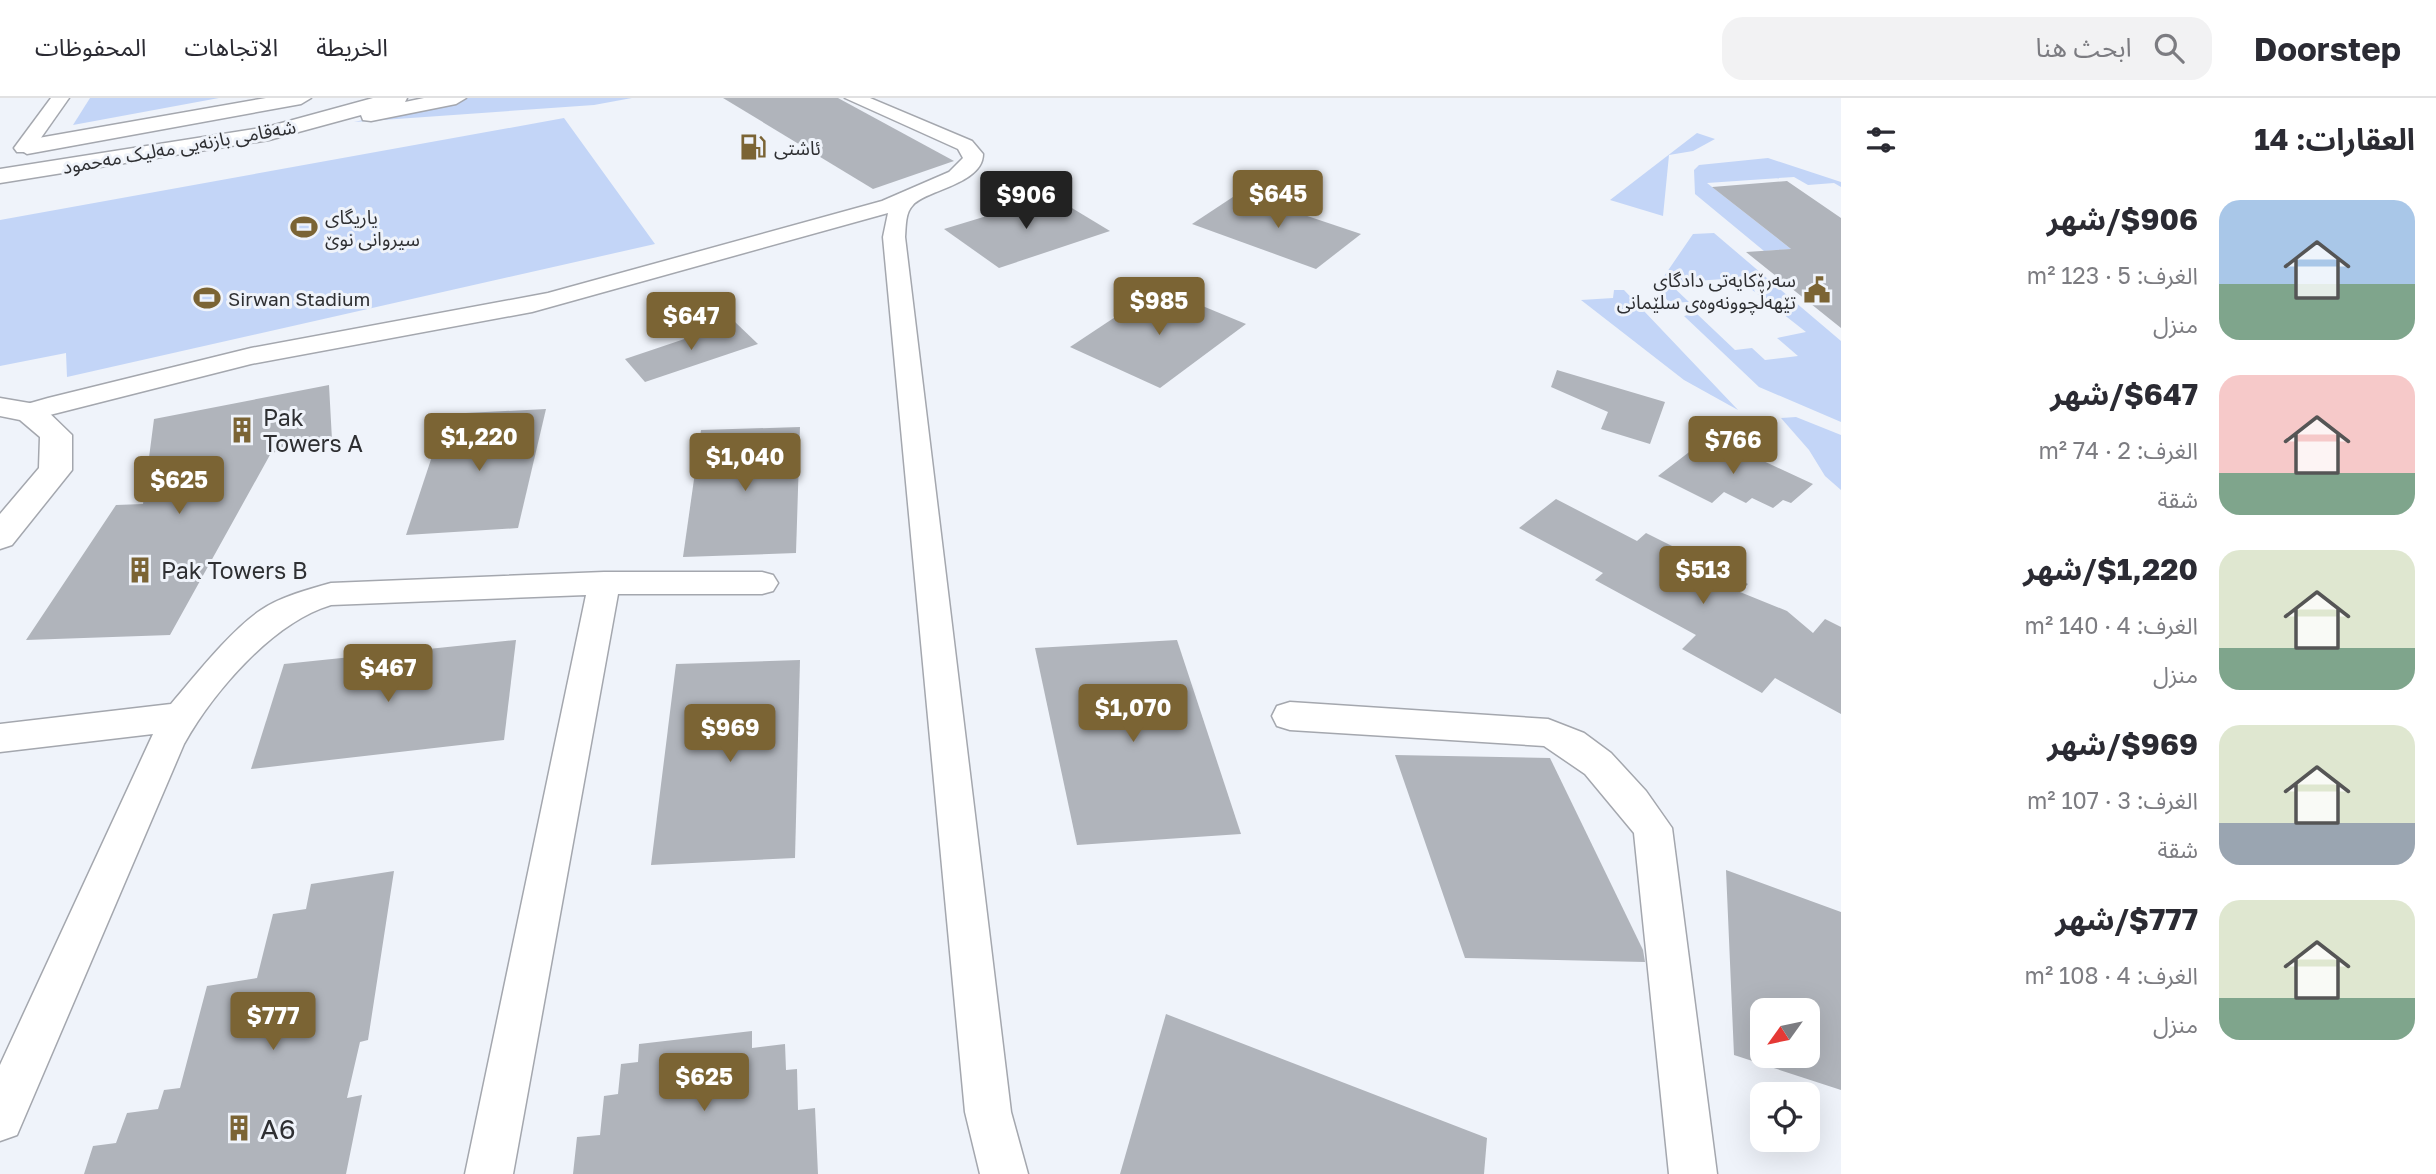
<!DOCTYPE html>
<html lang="ar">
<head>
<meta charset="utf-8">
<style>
  :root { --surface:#fff; --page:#f2f2f3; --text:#2b2b33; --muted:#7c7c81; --line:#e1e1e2; --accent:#7b6434 }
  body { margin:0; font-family:"Golos Text","Noto Sans Arabic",sans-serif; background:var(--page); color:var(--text); direction:rtl; height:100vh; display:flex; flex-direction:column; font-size:26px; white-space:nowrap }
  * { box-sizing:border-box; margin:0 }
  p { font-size:23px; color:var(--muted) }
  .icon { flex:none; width:38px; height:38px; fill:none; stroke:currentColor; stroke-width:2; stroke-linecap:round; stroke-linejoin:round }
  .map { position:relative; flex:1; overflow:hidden; direction:ltr }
  .details { display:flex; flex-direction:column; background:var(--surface); width:595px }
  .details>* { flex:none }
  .needle { width:46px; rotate:237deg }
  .controls { position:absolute; left:1750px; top:900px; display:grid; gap:14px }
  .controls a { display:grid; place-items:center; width:70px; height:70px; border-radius:14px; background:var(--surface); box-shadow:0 7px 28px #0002; font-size:35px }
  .price { position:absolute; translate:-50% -60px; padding:0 16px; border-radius:7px; background:var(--accent); color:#fff; font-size:23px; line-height:46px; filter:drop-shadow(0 2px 4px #0008) }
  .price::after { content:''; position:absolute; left:50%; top:42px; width:21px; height:16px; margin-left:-10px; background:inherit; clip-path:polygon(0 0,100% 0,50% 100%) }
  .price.current { background:#222; color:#fff }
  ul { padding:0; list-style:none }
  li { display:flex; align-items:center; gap:21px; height:175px; padding:0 21px }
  li span { display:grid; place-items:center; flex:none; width:196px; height:140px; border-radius:21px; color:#555 }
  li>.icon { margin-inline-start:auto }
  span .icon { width:84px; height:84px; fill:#fffc; stroke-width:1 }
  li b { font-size:30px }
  h2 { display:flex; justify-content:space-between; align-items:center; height:84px; padding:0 21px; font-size:30px }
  header { display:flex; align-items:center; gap:42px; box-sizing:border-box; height:98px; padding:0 35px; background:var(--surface); border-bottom:2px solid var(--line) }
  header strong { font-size:33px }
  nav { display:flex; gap:38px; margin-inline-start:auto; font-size:24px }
  .search { width:490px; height:63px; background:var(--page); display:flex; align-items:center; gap:18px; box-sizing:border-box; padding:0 24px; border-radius:21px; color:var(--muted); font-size:26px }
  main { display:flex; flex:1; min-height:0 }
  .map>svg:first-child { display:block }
</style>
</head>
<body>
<header>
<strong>Doorstep</strong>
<div class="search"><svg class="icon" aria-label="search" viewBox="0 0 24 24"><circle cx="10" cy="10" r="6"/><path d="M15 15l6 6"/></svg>ابحث هنا</div>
<nav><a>الخريطة</a><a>الاتجاهات</a><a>المحفوظات</a></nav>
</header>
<main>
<section class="details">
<h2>العقارات: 14<svg class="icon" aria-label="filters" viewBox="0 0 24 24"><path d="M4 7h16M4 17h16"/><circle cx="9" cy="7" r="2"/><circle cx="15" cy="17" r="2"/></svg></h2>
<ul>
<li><span style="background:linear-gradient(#a9c7e8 60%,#7fa58c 0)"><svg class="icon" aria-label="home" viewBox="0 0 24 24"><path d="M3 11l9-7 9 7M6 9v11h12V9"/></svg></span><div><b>$906/شهر</b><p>الغرف: 5 · 123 m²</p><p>منزل</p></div></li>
<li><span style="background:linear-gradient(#f6c9c9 70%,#7fa58c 0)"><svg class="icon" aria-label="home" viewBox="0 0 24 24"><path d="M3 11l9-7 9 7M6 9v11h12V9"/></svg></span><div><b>$647/شهر</b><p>الغرف: 2 · 74 m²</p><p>شقة</p></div></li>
<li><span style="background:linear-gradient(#dfe7d0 70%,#7fa58c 0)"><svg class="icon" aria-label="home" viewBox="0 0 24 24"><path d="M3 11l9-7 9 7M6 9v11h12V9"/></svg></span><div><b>$1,220/شهر</b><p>الغرف: 4 · 140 m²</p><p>منزل</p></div></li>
<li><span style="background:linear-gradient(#dfe7d0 70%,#9aa5b1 0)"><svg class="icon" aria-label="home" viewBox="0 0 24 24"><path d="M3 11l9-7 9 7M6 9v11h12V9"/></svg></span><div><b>$969/شهر</b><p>الغرف: 3 · 107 m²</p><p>شقة</p></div></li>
<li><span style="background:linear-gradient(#dfe7d0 70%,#7fa58c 0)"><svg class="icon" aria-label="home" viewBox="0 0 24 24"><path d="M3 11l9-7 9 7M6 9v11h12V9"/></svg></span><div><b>$777/شهر</b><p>الغرف: 4 · 108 m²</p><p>منزل</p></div></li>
</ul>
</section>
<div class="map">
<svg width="1841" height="1076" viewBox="0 0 1841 1076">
  <rect width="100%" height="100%" fill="#eff3fa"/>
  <!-- green -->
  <g fill="#c3d5f7">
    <path d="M90,0h129l-146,27z"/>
    <path d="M463,0h169l-38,7 -240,17z"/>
    <path d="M564,20l91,126 -588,133 -1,-24 -66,13v-146z"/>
    <path d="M1697,35l18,6 -22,12 -24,4 -6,61 -53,-16z"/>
    <path d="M1768,60l73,24v5l-7,-4 -26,2 -14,-8 -87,6 84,66 -27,2 -69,-57 -1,-24 5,-5z"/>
    <path d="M1714,135l127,108v81l-82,-35 -75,-71 12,-3 39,37 17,-2 13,12 33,-4 -21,-18 29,-6 -69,-54 -68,5 20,19 -19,1 -14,-15 37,-54z"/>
    <path d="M1614,192h10l114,120 -54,-30 -103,-80 32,-2z"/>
    <path d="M1796,319l45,18v55l-16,-14 -16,-26 -28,-32z"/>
  </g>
  <!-- building -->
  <g fill="#b0b4bb" fill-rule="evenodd">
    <path d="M723,0h115l116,63 -81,28z"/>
    <path d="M1787,83l54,37v110l-95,-76 45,-3 -79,-62z"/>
    <path d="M1239,95l122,41 -45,35 -124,-45z"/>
    <path d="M1052,98l58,35 -111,37 -55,-39z"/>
    <path d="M1159,190l87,36 -86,64 -90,-41z"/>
    <path d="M735,224l23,22 -113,38 -20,-23z"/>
    <path d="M1557,272l108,32 -15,42 -49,-15 7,-17 -57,-25z"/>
    <path d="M329,287l3,55 -61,13 -101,182 -144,5 90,-135 27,-1 11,-85z"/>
    <path d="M546,311l-28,119 -112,7 40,-121z"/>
    <path d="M800,329l-4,126 -113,4 18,-127z"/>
    <path d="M1710,338l47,22 56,26 -22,19 -8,-3 -10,8 -21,-10 -6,5 -22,-11 -12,11 -54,-27z"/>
    <path d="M1556,401l81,42 9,-8 102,51 -8,8 47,19 26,22 12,-14 16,8v87l-66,-36 -13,15 -80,-44 14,-14 -101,-55 8,-7 -84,-45z"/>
    <path d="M516,542l-12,100 -253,29 33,-105z"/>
    <path d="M1177,542l64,194 -164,11 -42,-197z"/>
    <path d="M800,562l-5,198 -144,7 25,-201z"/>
    <path d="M1395,657l155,3 93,192 2,12 -180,-4z"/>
    <path d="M1726,772l115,42v178l-107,-35zM1762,912h46v45h-46z"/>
    <path d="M394,773l-26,169 -8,2 -13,56 15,-3 -16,79h-262l9,-28 23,-3 11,-30 31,-4 6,-19 16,-2 27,-102 50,-8 16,-64 33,-5 5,-25z"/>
    <path d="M1166,916l321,124 -3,36h-364z"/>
    <path d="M752,933v17l33,-4 1,26 11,-1 1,41 17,-2 3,66h-245l4,-37 23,-2 4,-39 14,-2 3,-30 17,-2 1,-18z"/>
  </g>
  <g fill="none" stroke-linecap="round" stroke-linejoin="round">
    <!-- street casing -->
    <g stroke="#a4a7ae" stroke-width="3">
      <g id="street">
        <path d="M51,0h18l-38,54h-14l-3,-4z"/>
        <path d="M845,0h25l102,43 11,13c0,30 -57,36 -70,51 -8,8 -7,21 -8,32l106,875 17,62h-48l-15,-62 -82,-875 5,-24 -356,99 -281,52 -221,56 -10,-2 -3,-6 3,-6 28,-8 203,-50 297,-55 334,-92 67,-29 14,-14 -5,-9z"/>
        <path d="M604,474h158l11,3 5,8 -5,8 -11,3h-144l-105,580h-48l121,-579 -255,10c-58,17 -118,87 -147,139l-167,391 -17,6v-76l153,-331 -153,18v-28l171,-20c23,-27 61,-75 90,-94 21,-14 46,-20 70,-27z"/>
        <path d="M1290,604l258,17 36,14 27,20 35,38 26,37 45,346h-48l-35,-341 -49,-59 -41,-28 -254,-16 -13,-4 -5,-10 5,-10z"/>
      </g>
    </g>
    <!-- secondary casing -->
    <g stroke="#a4a7ae" stroke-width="3">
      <path id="secondary" d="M0,300l41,7 31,30v35l-60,75 -12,4v-35l39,-46 1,-31 -20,-17 -20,-4z"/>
    </g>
    <!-- highway casing -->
    <g stroke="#a4a7ae" stroke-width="3">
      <g id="highway">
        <path d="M266,0h45l-10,6 -274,50 -11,-7 11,-7z"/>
        <path d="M373,0h34l-2,4 19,-4h42l-10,6 -85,17 -8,-1 -2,-5 -92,25 -269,43v-14l267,-42z"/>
      </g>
    </g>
    <!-- street -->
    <use href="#street" fill="#fff" fill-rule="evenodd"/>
    <!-- secondary -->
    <use href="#secondary" fill="#fff" fill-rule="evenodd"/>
    <!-- highway -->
    <use href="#highway" fill="#fff" fill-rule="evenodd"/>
  </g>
  <!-- icons -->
  <defs>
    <g id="fuel-bare" transform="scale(2.1)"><path d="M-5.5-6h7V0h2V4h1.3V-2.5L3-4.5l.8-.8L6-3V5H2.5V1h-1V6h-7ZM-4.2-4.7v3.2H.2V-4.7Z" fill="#7b6434" stroke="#eff3fa" stroke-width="2.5" paint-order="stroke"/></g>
    <g id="stadium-bare" transform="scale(2.1)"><path d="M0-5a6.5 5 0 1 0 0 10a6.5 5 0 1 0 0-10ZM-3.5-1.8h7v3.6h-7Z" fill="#7b6434" stroke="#eff3fa" stroke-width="2.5" paint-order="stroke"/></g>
    <g id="civic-bare" transform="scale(2.1)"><path d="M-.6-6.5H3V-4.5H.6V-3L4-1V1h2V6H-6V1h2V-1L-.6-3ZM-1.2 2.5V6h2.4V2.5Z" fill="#7b6434" stroke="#eff3fa" stroke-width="2.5" paint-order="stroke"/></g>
    <g id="building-bare" transform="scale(2.1)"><path d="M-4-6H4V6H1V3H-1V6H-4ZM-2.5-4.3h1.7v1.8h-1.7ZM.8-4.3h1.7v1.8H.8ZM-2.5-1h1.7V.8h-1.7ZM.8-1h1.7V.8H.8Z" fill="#7b6434" stroke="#eff3fa" stroke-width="2.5" paint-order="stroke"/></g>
  </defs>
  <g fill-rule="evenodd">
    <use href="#fuel-bare" x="753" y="49"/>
    <use href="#stadium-bare" x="304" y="129"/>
    <use href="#civic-bare" x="1817" y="192"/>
    <use href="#stadium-bare" x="207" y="200"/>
    <use href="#building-bare" x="242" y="332"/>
    <use href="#building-bare" x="140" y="472"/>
    <use href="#building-bare" x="239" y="1030"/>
  </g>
  <g text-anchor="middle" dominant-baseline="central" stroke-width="6" stroke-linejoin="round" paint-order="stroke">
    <!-- far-street labels -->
    <g font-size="19" fill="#2e2f32" stroke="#eff3fa">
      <text transform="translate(179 48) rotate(-10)">شەقامی بازنەیی مەلیک مەحمود</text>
    </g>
    <!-- far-poi labels -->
    <g font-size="19" fill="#2e2f32" stroke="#eff3fa" text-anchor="start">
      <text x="774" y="49">ئاشتی</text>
      <text x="325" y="118">یاریگای<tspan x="325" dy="22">سیروانی نوێ</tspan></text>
      <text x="1796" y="181" text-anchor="end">سەرۆکایەتی دادگای<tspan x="1796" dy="22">تێهەڵچوونەوەی سلێمانی</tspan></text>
      <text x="228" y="200">Sirwan Stadium</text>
    </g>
    <!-- poi labels -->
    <g font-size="23" fill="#2e2f32" stroke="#eff3fa" text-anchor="start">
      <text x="263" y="319">Pak<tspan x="263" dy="26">Towers A</tspan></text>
      <text x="161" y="472">Pak Towers B</text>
    </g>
    <!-- near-poi labels -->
    <g font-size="28" fill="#2e2f32" stroke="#eff3fa" text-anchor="start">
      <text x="260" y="1030">A6</text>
    </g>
  </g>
</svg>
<div class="controls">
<a><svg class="needle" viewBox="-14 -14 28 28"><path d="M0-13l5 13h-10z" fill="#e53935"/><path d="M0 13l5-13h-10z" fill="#7c7c81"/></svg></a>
<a><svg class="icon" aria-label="locate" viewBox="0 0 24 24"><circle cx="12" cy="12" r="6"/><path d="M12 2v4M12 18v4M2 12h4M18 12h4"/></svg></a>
</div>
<b class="price" style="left:1278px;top:132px">$645</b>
<b class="price current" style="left:1026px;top:133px">$906</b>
<b class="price" style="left:1159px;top:239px">$985</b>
<b class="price" style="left:691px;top:254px">$647</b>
<b class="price" style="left:479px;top:375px">$1,220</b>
<b class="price" style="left:1733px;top:378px">$766</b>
<b class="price" style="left:745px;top:395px">$1,040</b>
<b class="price" style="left:179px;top:418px">$625</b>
<b class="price" style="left:1703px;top:508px">$513</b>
<b class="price" style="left:388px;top:606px">$467</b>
<b class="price" style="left:1133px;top:646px">$1,070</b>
<b class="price" style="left:730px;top:666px">$969</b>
<b class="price" style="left:273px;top:954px">$777</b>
<b class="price" style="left:704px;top:1015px">$625</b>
</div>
</main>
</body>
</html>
